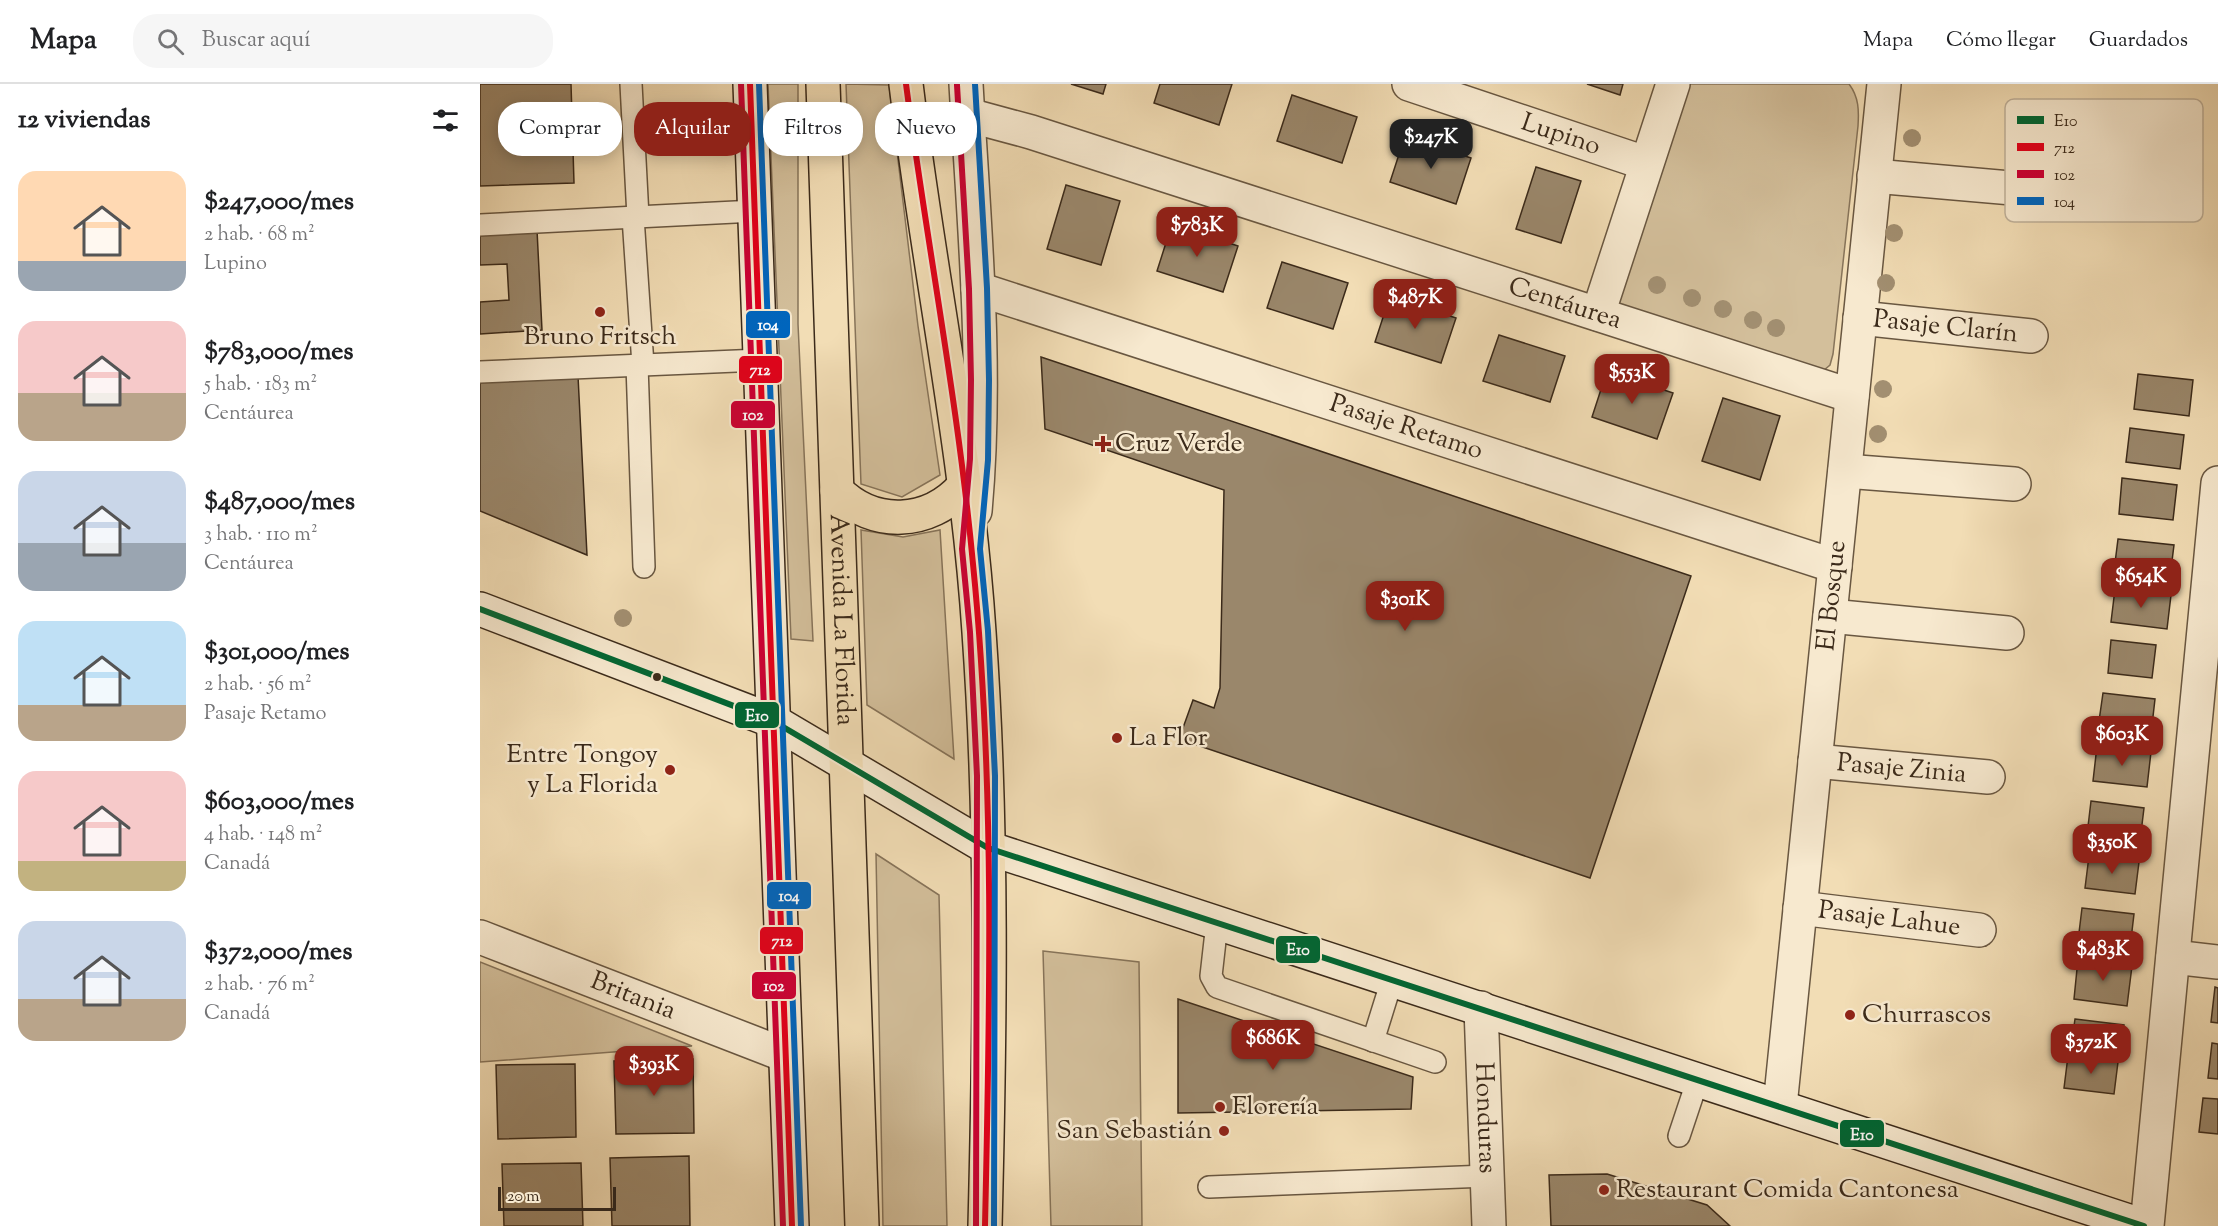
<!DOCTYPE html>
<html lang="es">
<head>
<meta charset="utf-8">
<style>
  :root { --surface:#fff; --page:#f6f6f6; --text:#202124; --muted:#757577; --line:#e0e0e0; --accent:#8f2418 }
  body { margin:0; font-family:"Sorts Mill Goudy",serif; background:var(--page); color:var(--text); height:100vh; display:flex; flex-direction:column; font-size:22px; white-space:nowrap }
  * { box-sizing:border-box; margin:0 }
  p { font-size:20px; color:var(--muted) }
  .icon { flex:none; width:33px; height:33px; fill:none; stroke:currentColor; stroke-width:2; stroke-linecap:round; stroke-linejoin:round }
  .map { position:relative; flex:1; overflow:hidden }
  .panel { display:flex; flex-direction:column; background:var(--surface); width:480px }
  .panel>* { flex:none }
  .guide { position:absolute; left:18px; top:18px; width:570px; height:54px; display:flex; gap:12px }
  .scale { position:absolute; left:18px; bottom:15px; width:118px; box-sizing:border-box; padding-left:6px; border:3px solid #3b2a1a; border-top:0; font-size:16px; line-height:21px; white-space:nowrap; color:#3b2a1a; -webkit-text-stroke:4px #f7e9cf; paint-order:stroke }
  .price { position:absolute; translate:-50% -51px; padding:0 14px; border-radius:12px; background:var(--accent); color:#fff; font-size:20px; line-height:39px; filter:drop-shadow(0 2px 3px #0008) }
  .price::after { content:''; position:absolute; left:50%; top:36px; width:18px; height:14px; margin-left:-9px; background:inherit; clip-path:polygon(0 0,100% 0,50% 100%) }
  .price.selected { background:#222; color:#fff }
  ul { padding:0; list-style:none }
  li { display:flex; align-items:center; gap:18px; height:150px; padding:0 18px }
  li span { display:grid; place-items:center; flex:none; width:168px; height:120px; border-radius:18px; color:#555 }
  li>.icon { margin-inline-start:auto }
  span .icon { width:72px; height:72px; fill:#fffc; stroke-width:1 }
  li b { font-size:26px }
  h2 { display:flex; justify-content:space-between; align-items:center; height:72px; padding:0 18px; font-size:26px }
  .pill { padding:0 21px; border-radius:24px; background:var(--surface); box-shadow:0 3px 15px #0003; font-size:21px; line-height:54px }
  .pill.selected { background:var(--accent); color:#fff }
  header { display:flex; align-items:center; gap:36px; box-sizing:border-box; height:84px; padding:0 30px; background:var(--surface); border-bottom:2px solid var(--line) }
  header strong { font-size:28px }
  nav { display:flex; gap:33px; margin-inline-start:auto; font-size:21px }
  .search { width:420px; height:54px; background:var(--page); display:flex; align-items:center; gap:15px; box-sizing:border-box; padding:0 21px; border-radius:24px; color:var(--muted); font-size:22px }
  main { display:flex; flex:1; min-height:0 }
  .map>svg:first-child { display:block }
</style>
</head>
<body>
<header>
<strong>Mapa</strong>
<div class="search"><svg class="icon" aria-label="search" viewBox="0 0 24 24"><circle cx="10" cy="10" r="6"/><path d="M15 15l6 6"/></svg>Buscar aquí</div>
<nav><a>Mapa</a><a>Cómo llegar</a><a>Guardados</a></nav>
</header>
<main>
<section class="panel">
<h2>12 viviendas<svg class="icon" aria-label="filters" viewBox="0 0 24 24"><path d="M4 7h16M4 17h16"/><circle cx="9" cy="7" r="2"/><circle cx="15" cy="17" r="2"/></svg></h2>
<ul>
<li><span style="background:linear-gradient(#ffd9b3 75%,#9aa5b1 0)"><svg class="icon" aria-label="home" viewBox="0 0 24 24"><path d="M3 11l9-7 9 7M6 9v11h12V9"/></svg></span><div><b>$247,000/mes</b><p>2 hab. · 68 m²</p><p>Lupino</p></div></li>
<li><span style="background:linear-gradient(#f6c9c9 60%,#b9a48a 0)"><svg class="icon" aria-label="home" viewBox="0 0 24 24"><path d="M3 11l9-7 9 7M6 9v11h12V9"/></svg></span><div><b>$783,000/mes</b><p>5 hab. · 183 m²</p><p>Centáurea</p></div></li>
<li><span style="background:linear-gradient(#c9d6e8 60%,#9aa5b1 0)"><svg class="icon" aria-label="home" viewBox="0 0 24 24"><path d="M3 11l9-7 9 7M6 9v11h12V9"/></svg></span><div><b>$487,000/mes</b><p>3 hab. · 110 m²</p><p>Centáurea</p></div></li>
<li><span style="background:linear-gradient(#bfe0f5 70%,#b9a48a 0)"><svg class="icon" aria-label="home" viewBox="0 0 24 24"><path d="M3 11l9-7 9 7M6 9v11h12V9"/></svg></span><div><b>$301,000/mes</b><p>2 hab. · 56 m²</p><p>Pasaje Retamo</p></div></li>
<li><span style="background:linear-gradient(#f6c9c9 75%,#c2b280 0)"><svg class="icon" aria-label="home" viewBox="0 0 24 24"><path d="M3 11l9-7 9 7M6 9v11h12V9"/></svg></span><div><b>$603,000/mes</b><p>4 hab. · 148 m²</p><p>Canadá</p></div></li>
<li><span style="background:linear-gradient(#c9d6e8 65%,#b9a48a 0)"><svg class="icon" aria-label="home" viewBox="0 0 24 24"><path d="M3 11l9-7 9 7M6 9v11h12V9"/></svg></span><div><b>$372,000/mes</b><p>2 hab. · 76 m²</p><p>Canadá</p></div></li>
</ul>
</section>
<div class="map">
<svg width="1738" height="1142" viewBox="0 0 1738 1142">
  <rect width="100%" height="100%" fill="#f2ddb5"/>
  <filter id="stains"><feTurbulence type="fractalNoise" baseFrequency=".00333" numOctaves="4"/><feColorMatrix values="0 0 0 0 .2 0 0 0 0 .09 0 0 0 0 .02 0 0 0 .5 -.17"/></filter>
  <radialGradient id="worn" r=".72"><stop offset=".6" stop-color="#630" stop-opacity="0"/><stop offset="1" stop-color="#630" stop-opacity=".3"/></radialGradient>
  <!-- green -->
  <g fill="#d3bf9b" stroke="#87745a" stroke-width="1.5">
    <path d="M288,0h30v240l15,317 -22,-2z"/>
    <path d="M366,0l43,1 29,241 22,149 -38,22 -41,-13z"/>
    <path d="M1202,0h167c10,13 10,27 9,42l-25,228 -3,11 -7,6 -204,-65 -1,-7z"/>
    <path d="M381,446l42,7 37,-7 14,229 -87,-54z"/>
    <path d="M396,770l63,41 8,331h-64z"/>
    <path d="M563,867l96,11 3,264h-91z"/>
    <path d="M0,878l212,84 -212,16z"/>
  </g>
  <!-- building -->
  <g fill="#9a876b" stroke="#3b2a1a" stroke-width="1.5">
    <path d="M0,0h91l3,99 -94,3z"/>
    <path d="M591,0h35l-3,10z"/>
    <path d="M680,0h72l-13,41 -65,-22z"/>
    <path d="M1107,0h36l-3,11z"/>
    <path d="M812,11l65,22 -15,46 -65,-22z"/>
    <path d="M925,52l66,22 -15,46 -66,-22z"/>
    <path d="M1056,83l45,14 -20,62 -45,-14z"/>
    <path d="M586,101l54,16 -19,64 -54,-16z"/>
    <path d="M692,140l66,22 -15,46 -66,-21z"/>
    <path d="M0,145l57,1 5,100 -62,4v-32l29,-2 -2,-36 -27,1z"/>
    <path d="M802,178l66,21 -15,46 -66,-21z"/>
    <path d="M910,212l66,22 -15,45 -66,-21z"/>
    <path d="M1019,251l66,21 -15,46 -67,-21z"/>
    <path d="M561,273l650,219 -101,302 -411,-139 14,-39 21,8 6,-20 4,-198 -179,-61z"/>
    <path d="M1127,287l66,22 -16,46 -65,-22z"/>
    <path d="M1658,290l55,6 -4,36 -55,-7z"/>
    <path d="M98,292l9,179 -107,-44v-130z"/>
    <path d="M1243,314l57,18 -20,64 -58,-19z"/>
    <path d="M1650,344l54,7 -4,34 -54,-7z"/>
    <path d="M1642,394l55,7 -4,35 -54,-6z"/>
    <path d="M1638,455l56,6 -4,32 -56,-6z"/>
    <path d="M1635,505l56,6 -4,34 -56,-7z"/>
    <path d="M1631,556l45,5 -4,33 -44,-5z"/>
    <path d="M1623,609l52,6 -4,35 -53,-6z"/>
    <path d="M1617,662l54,6 -4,35 -54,-6z"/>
    <path d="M1611,717l53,7 -4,33 -53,-6z"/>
    <path d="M1609,772l50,6 -4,32 -50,-6z"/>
    <path d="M1602,824l52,6 -4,34 -52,-7z"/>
    <path d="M1598,875l54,7 -5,40 -53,-7z"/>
    <path d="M1735,903l3,1v35l-7,-1z"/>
    <path d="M698,915l235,78 -2,32 -233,4z"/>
    <path d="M1595,935l49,6 -3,29 -50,-6z"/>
    <path d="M1732,959l6,1v35l-10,-1z"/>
    <path d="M1588,972l50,6 -4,32 -50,-6z"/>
    <path d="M213,975l1,74 -78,1 -2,-73z"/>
    <path d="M95,980l1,73 -78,2 -2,-74z"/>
    <path d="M1723,1014l15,1v35l-19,-2z"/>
    <path d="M209,1072l1,70h-78l-2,-68z"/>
    <path d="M101,1079l2,63h-79l-2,-62z"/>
    <path d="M1127,1090l100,31 23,21h-179l-2,-51z"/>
  </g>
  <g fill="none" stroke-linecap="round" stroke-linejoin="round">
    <!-- lane casing -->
    <g stroke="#695741" stroke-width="24">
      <g id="lane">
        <path d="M151,0l7,133"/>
        <path d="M153,133l10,148"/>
        <path d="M0,141l275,-14"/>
        <path d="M157,281l7,202"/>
        <path d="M0,288l280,-12"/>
        <path d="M737,839l-6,53 6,11 218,75"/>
        <path d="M893,957l19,-61"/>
        <path d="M1199,1052l19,-57"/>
        <path d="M729,1103l278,-11"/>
      </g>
    </g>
    <!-- street casing -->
    <g stroke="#695741" stroke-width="36">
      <g id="street">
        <path d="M486,0c8,142 22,285 9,427"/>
        <path id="s1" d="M929,0l236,79"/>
        <path id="s2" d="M488,31l63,17 821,264"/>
        <path d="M1394,92l183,16"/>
        <path id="s3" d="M498,205l857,277"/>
        <path d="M1118,230l75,-230"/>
        <path id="s4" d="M1380,234l171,18"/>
        <path d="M1365,387l169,13"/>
        <path d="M1350,532l177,17"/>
        <path id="s5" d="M1335,677l173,16"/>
        <path id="s6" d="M1320,824l179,22"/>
        <path id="s7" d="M0,853l305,118"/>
        <path d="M1693,873l45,5"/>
        <path id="s8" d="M1001,924l8,218"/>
        <path id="s9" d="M1300,1022l104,-1022"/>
        <path d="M1667,1142l71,-743"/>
      </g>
    </g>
    <!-- secondary casing -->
    <g stroke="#3b2a1a" stroke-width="36">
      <g id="secondary">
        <path d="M270,0l42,1142"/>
        <path d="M0,525l293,112 215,127 1156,378"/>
      </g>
    </g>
    <!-- primary casing -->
    <g stroke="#3b2a1a" stroke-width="36">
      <g id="primary">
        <path id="s10" d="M343,0l39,1142"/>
        <path d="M426,0c22,183 61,364 73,548 14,197 11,397 6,594"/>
        <path d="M357,407c37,37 92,34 126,-4"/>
      </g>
    </g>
    <!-- lane -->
    <use href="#lane" stroke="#f7e9cf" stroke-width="21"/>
    <!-- street -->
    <use href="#street" stroke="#f7e9cf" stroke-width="33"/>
    <!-- secondary -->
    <use href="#secondary" stroke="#f7e9cf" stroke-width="33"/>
    <!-- primary -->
    <use href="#primary" stroke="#f2ddb5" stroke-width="33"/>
    <!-- bus-1 casing -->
    <g stroke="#f7e9cf" stroke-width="10">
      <path id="bus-1" d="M0,525l293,112 215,127 1156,378"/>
    </g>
    <!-- bus-2 casing -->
    <g stroke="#f7e9cf" stroke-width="10">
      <g id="bus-2">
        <path d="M270,0l42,1142"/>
        <path d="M426,0c21,160 52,319 67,480 22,220 17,441 12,662"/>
      </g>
    </g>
    <!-- bus-3 casing -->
    <g stroke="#f7e9cf" stroke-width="10">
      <g id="bus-3">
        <path d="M261,0l42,1142"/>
        <path d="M477,1l12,204 2,91 -1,79 -8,90 8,83 7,144 -1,450"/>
      </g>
    </g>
    <!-- bus-4 casing -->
    <g stroke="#f7e9cf" stroke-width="10">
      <g id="bus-4">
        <path d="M279,0l42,1142"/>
        <path d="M495,0l12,204 2,92 -1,80 -8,89 8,82 7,145 -1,450"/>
      </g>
    </g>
    <!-- bus-1 -->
    <use href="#bus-1" stroke="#063" stroke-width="6"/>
    <!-- bus-2 -->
    <use href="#bus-2" stroke="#e2001a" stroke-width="6"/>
    <!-- bus-3 -->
    <use href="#bus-3" stroke="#c03" stroke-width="6"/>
    <!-- bus-4 -->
    <use href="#bus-4" stroke="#0065bd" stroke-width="6"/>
  </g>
  <!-- trees -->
  <g fill="#a28f71">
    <circle cx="308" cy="31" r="9"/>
    <circle cx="1432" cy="54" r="9"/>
    <circle cx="1414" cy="149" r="9"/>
    <circle cx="1406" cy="199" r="9"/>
    <circle cx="1177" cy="201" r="9"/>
    <circle cx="1212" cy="214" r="9"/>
    <circle cx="1243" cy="225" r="9"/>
    <circle cx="1273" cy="236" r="9"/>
    <circle cx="1296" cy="244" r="9"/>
    <circle cx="1403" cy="305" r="9"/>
    <circle cx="1398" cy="350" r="9"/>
    <circle cx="143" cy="534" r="9"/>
  </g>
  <!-- markers -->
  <g fill="#8f2418" stroke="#f7e9cf" stroke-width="2">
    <circle cx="120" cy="228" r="6"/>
    <path d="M620 351h6v6h6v6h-6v6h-6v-6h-6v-6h6z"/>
    <circle cx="637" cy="654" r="6"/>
    <circle cx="190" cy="686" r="6"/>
    <circle cx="1370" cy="931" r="6"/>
    <circle cx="740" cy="1023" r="6"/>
    <circle cx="744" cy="1047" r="6"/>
    <circle cx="1124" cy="1106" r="6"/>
  </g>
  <circle fill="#3b2a1a" stroke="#f7e9cf" stroke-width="2" cx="177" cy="593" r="5"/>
  <g text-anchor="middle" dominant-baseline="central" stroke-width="5" stroke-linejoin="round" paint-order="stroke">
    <!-- street labels -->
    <g font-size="26" fill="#3b2a1a" stroke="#f7e9cf">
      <text stroke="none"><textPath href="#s1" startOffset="160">Lupino</textPath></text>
      <text stroke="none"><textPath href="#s2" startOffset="626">Centáurea</textPath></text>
      <text stroke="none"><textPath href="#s4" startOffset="86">Pasaje Clarín</textPath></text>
      <text stroke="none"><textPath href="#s3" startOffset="450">Pasaje Retamo</textPath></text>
      <text stroke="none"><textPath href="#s9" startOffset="513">El Bosque</textPath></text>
      <text stroke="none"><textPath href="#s10" startOffset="536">Avenida La Florida</textPath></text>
      <text stroke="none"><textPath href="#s5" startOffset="87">Pasaje Zinia</textPath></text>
      <text stroke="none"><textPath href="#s6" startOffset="90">Pasaje Lahue</textPath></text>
      <text stroke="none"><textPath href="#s7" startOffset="164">Britania</textPath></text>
      <text stroke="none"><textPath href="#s8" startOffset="110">Honduras</textPath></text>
    </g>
    <!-- poi labels -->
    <g font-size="26" fill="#3b2a1a" stroke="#f7e9cf" text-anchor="start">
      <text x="120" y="253" text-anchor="middle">Bruno Fritsch</text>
      <text x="635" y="360">Cruz Verde</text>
      <text x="649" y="654">La Flor</text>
      <text x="178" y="671" text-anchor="end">Entre Tongoy<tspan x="178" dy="30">y La Florida</tspan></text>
      <text x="1382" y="931">Churrascos</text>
      <text x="752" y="1023">Florería</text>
      <text x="732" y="1047" text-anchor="end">San Sebastián</text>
      <text x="1136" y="1106">Restaurant Comida Cantonesa</text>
    </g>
  </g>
  <!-- legend -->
  <rect x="1525" y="15" width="198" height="123" rx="9" fill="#f7e9cf" stroke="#bfb099" stroke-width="1.5"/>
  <rect x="1537" y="32" width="27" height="8" fill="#063"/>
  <rect x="1537" y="59" width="27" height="8" fill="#e2001a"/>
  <rect x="1537" y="86" width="27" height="8" fill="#c03"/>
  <rect x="1537" y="113" width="27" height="8" fill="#0065bd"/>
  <g font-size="16" fill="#3b2a1a">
    <text x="1574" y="42">E10</text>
    <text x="1574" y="69">712</text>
    <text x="1574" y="96">102</text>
    <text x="1574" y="123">104</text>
  </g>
  <g stroke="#f7e9cf" stroke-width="2">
    <rect x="265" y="226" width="46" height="29" rx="6" fill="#0065bd"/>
    <rect x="258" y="271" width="45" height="29" rx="6" fill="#e2001a"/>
    <rect x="250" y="316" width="46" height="29" rx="6" fill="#c03"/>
    <rect x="254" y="617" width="46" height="28" rx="6" fill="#063"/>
    <rect x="286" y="797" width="46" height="29" rx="6" fill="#0065bd"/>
    <rect x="279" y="842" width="45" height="29" rx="6" fill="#e2001a"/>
    <rect x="795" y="851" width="46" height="29" rx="6" fill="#063"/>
    <rect x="271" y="887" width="46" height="29" rx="6" fill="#c03"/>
    <rect x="1359" y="1035" width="46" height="29" rx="6" fill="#063"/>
  </g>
  <g font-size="16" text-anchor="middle" font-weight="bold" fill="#fff">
    <text x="288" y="246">104</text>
    <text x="280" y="291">712</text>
    <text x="273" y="336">102</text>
    <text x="277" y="637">E10</text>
    <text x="309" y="817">104</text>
    <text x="302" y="862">712</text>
    <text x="818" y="871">E10</text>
    <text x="294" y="907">102</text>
    <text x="1382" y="1056">E10</text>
  </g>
  <rect width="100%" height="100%" filter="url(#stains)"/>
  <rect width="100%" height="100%" fill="url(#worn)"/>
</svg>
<div class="scale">20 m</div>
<b class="price selected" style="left:951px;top:86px">$247K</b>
<b class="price" style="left:717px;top:174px">$783K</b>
<b class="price" style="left:935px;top:246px">$487K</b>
<b class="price" style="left:1152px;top:321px">$553K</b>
<b class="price" style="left:1661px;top:525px">$654K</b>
<b class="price" style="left:925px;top:548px">$301K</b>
<b class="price" style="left:1642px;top:683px">$603K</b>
<b class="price" style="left:1632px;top:791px">$350K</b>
<b class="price" style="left:1623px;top:898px">$483K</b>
<b class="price" style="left:793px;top:987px">$686K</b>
<b class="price" style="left:1611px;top:991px">$372K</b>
<b class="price" style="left:174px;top:1013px">$393K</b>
<div class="guide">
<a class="pill">Comprar</a>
<a class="pill selected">Alquilar</a>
<a class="pill">Filtros</a>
<a class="pill">Nuevo</a>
</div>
</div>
</main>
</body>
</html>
